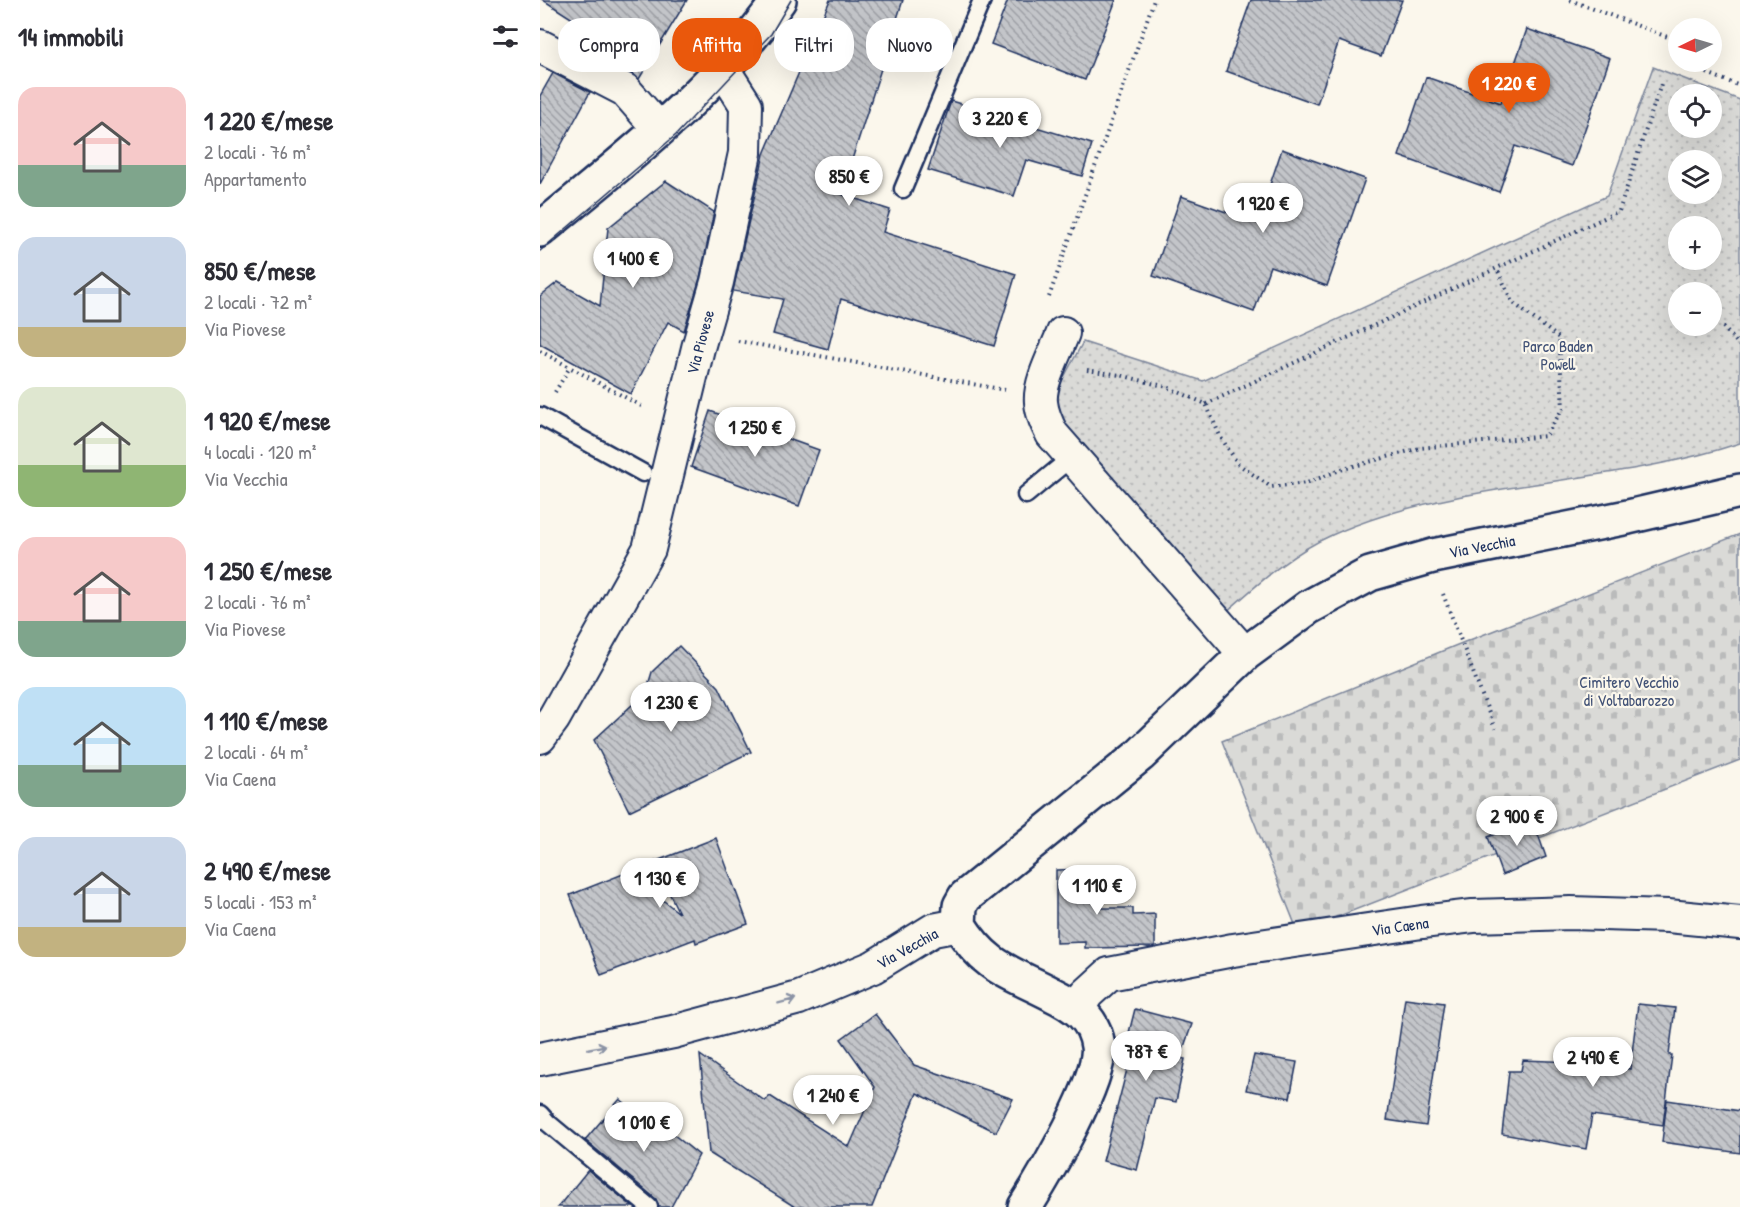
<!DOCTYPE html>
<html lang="it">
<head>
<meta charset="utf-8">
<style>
  :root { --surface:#fff; --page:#f2f2f3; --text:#2b2b33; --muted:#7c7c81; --accent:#ea580c }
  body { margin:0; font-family:"Patrick Hand",sans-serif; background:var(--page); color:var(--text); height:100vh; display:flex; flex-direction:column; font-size:22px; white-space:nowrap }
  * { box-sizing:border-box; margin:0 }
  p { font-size:20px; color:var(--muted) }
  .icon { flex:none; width:33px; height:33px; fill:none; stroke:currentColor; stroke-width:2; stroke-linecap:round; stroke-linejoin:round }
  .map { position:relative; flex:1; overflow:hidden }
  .sheet { display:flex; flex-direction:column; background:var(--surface); width:540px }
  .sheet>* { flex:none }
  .top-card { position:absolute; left:18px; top:18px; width:570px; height:54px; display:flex; gap:12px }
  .needle { width:39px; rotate:265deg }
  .buttons { position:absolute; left:1128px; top:18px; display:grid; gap:12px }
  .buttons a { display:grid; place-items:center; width:54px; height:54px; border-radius:50%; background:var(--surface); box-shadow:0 6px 24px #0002; font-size:30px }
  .price { position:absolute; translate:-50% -51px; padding:0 14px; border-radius:21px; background:#fff; color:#222; font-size:20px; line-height:39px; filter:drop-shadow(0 2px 3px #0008) }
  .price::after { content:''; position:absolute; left:50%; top:36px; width:18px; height:14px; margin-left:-9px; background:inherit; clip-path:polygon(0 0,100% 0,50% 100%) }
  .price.current { background:var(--accent); color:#fff }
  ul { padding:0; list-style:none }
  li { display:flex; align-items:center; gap:18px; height:150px; padding:0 18px }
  li span { display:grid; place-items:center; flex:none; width:168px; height:120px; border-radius:18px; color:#555 }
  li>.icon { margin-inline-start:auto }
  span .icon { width:72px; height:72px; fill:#fffc; stroke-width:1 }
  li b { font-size:26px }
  h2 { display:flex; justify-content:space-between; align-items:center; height:72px; padding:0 18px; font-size:26px }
  .pill { padding:0 21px; border-radius:24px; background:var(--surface); box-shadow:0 6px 24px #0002; font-size:21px; line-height:54px }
  .pill.current { background:var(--accent); color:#fff }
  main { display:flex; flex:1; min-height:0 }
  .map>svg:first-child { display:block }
</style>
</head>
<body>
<main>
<section class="sheet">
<h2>14 immobili<svg class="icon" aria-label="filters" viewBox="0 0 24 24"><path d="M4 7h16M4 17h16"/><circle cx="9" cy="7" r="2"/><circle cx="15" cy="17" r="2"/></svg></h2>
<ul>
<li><span style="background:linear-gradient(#f6c9c9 65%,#7fa58c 0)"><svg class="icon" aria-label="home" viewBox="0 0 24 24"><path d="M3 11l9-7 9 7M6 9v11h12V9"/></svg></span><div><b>1 220 €/mese</b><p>2 locali · 76 m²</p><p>Appartamento</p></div></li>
<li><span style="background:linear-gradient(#c9d6e8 75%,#c2b280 0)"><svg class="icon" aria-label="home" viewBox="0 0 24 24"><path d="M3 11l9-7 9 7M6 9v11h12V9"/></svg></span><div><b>850 €/mese</b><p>2 locali · 72 m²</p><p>Via Piovese</p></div></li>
<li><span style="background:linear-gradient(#dfe7d0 65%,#8fb573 0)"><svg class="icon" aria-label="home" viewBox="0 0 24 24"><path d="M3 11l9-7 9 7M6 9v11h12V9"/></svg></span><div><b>1 920 €/mese</b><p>4 locali · 120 m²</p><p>Via Vecchia</p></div></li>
<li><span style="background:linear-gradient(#f6c9c9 70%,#7fa58c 0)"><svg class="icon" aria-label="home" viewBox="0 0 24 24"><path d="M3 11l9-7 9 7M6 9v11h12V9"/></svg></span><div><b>1 250 €/mese</b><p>2 locali · 76 m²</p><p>Via Piovese</p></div></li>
<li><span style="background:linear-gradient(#bfe0f5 65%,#7fa58c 0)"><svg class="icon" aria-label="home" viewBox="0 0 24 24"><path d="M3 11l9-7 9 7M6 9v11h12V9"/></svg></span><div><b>1 110 €/mese</b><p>2 locali · 64 m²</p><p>Via Caena</p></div></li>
<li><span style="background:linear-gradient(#c9d6e8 75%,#c2b280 0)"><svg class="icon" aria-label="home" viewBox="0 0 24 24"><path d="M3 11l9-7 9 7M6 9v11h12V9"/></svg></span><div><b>2 490 €/mese</b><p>5 locali · 153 m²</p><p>Via Caena</p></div></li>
</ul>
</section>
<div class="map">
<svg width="1200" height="1207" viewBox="0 0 1200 1207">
  <defs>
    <pattern id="cemetery-stones" width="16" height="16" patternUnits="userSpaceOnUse" patternTransform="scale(1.5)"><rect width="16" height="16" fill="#dadad7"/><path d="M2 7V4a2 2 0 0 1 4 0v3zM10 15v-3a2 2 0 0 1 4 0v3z" fill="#babbbb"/></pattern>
    <pattern id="park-dots" width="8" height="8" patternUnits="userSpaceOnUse" patternTransform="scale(1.5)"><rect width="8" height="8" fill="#dadad7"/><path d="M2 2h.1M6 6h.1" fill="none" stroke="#babbbb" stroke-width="1.8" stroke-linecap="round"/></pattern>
    <pattern id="building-back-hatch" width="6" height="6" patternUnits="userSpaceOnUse" patternTransform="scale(1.5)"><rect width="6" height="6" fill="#c3c5c9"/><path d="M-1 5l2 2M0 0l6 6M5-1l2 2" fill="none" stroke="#9ea0a6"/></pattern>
  </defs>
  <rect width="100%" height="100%" fill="#fbf7ec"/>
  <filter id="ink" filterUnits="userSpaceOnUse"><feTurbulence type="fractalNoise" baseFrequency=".0167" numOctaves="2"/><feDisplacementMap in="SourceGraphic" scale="12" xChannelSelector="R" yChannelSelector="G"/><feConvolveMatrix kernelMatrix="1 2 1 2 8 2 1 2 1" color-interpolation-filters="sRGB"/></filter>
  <g filter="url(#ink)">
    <!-- cemetery -->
    <path fill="url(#cemetery-stones)" stroke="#7a849a" stroke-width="1.5" d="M1200,534v226l-442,172 -76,-191 240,-98z"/>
    <!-- park -->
    <path fill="url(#park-dots)" stroke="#7a849a" stroke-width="1.5" fill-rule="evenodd" d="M1113,67l87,33v343c-132,44 -281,35 -408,92 -41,18 -74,49 -107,78l-162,-187 -7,-34 27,-50 120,39 404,-185zM1138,94h34v34h-34zM1138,160h34v34h-34zM1138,226h34v34h-34zM1138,292h34v34h-34z"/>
    <!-- building -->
    <g fill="url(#building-back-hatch)" stroke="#1b2f5e" stroke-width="1.5">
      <path d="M3,0h144l-48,79 -6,-5 -61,-32 10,-17z"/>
      <path d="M290,0h73l-62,194 49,16 -7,22 133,42 -22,72 -153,-47 -13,50 -55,-15 10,-35 -50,-8 31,-137z"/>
      <path d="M468,0h108l-31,80 -94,-36z"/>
      <path d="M711,0h151l-21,56 -42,-15 -22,63 -91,-33z"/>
      <path d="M987,29l83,29 -38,108 -57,-20 -16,46 -100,-36 27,-79 75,26z"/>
      <path d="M13,73l37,19 -50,92v-88z"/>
      <path d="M411,101l141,43 -10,32 -56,-16 -12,36 -86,-26z"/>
      <path d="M742,149l83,30 -38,107 -57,-20 -16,46 -101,-36 28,-80 76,27z"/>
      <path d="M126,181l48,31 -14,66 -16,53 -16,-9 -37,72 -91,-50v-48l18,-14 42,24 8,-78z"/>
      <path d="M170,411l109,39 -20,56 -108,-39z"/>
      <path d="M139,646l40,41 32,65 -122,59 -35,-71 52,-48 6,-20z"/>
      <path d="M993,820l13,37 -44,18 -14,-38z"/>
      <path d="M176,838l32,86 -52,19 -1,-4 -94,36 -31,-80 58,-23 51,41 -25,-51z"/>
      <path d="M548,869v10h14v29h31v7l22,-1v33l-70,1v-6l-29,1v-73z"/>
      <path d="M865,998l39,5 -18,123 -39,-6z"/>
      <path d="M1098,1004l37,4 -6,47h3l-9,70 -71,-10 -6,34 -84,-15 7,-63h12l2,-11 53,2v-4l54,11z"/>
      <path d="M595,1009l57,15 -12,34 5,1 -9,43 -21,-4 -18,72 -34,-9 27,-103 -7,-2z"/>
      <path d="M335,1014l39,51 99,34 -17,33 -79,-39 -45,114h-77l-86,-54 -9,-98 65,46 5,-5 79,51 26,-60 -34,-48z"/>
      <path d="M714,1055l43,7 -7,36 -44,-8z"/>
      <path d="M80,1099l39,32 4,-5 36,29 -28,52h-12l-3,-8 -71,-59z"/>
      <path d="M1127,1100l73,11v42l-78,-11z"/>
      <path d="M48,1170l45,37h-75z"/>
    </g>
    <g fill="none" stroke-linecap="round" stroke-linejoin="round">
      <!-- service casing -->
      <g stroke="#1b2f5e" stroke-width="21">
        <g id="service">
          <path d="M363,189l79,-189"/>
          <path d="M0,416l103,57"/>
          <path d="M486,495l46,-38"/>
          <path d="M0,1114l8,9 101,84"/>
        </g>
      </g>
      <!-- minor casing -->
      <g stroke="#1b2f5e" stroke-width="36">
        <g id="minor">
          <path d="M0,46l85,44 35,40"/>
          <path d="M523,333c-7,19 -24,49 -22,69 1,12 6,22 11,32l193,220"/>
          <path d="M0,737l14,-19 95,-169 49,-201 19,-66 28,-129 1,-48 -23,-36"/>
          <path d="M538,1008l9,-14 22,-20 124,-24 189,-28 51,-6 98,-3 97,3 72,7"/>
          <path d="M0,1059l133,-27 126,-34 74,-31 60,-37 26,-5"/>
        </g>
      </g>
      <!-- tertiary casing -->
      <g stroke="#1b2f5e" stroke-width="38">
        <path id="tertiary" d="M485,1207c19,-30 78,-129 73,-161 -4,-28 -23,-41 -46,-52 -44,-23 -65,-25 -93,-69l1,-19 5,-9 175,-142 105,-101 64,-47 61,-33 63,-18 195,-39 112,-26"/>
      </g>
      <!-- secondary casing -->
      <g stroke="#1b2f5e" stroke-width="38">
        <path id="secondary" d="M0,230c85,-71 175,-139 239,-230"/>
      </g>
      <!-- path -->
      <g stroke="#1b2f5e" stroke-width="4" stroke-dasharray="1.5 4.5" stroke-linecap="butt">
        <path d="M1030,0l108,41"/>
        <path d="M1139,62l61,24"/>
        <path d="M509,297l105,-297"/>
        <path d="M1183,327l17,19"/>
        <path d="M198,341l267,49"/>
        <path d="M0,351l105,57"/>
        <path d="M547,370l33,5 47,12 39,17 14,32 18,28 33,23 36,-4 33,-13 80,-22 126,-12 17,-28 -4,-70 -47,-36 -15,-34"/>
        <path d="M15,392l15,-25"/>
        <path d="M666,404l413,-193 42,-127"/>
        <path d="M903,594l52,135"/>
      </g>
      <!-- service -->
      <use href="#service" stroke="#fbf7ec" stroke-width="16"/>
      <!-- minor -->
      <use href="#minor" stroke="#fbf7ec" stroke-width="32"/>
      <!-- tertiary -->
      <use href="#tertiary" stroke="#fbf7ec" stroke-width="33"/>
      <!-- secondary -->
      <use href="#secondary" stroke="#fbf7ec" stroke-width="33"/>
      <!-- tram -->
      <path stroke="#1b2f5e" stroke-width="1.5" d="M0,251l136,-116 95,-101 20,-34"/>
    </g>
    <!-- one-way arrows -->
    <defs><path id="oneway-shaft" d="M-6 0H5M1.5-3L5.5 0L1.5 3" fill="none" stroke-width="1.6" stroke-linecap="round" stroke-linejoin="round" transform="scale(1.5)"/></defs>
    <g stroke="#8b93a5">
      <use href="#oneway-shaft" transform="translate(247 1001) rotate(-15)"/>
      <use href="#oneway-shaft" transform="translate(57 1047) rotate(-11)"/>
    </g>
  </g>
  <g text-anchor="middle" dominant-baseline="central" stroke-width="4.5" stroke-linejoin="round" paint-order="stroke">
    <!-- street labels -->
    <g font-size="16" fill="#1b2f5e" stroke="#fbf7ec">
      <text transform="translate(160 342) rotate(-75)">Via Piovese</text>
      <text transform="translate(942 546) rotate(-11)">Via Vecchia</text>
      <text transform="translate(860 926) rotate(-8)">Via Caena</text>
      <text transform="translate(367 948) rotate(-29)">Via Vecchia</text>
    </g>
    <!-- park labels -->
    <g font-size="16" fill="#415176" stroke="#fbf7ec">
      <text x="1018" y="346">Parco Baden<tspan x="1018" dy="18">Powell</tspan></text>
      <text x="1089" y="682">Cimitero Vecchio<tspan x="1089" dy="18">di Voltabarozzo</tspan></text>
    </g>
  </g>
</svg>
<div class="buttons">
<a><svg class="needle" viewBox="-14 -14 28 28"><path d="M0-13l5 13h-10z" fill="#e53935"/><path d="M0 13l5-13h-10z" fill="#7c7c81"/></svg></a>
<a><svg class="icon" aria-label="locate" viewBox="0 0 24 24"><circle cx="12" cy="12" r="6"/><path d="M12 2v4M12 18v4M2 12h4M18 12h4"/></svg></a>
<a><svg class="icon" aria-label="layers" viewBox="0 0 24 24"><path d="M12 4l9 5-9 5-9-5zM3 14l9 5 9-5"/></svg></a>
<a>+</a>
<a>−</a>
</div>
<b class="price current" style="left:969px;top:114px">1 220 €</b>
<b class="price" style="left:460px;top:149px">3 220 €</b>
<b class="price" style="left:309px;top:207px">850 €</b>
<b class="price" style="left:723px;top:234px">1 920 €</b>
<b class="price" style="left:93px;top:289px">1 400 €</b>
<b class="price" style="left:215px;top:458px">1 250 €</b>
<b class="price" style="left:131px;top:733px">1 230 €</b>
<b class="price" style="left:977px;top:847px">2 900 €</b>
<b class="price" style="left:120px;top:909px">1 130 €</b>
<b class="price" style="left:557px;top:916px">1 110 €</b>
<b class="price" style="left:606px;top:1082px">787 €</b>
<b class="price" style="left:1053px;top:1088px">2 490 €</b>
<b class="price" style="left:293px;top:1126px">1 240 €</b>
<b class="price" style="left:104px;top:1153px">1 010 €</b>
<div class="top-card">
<a class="pill">Compra</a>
<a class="pill current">Affitta</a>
<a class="pill">Filtri</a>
<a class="pill">Nuovo</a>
</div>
</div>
</main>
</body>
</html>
